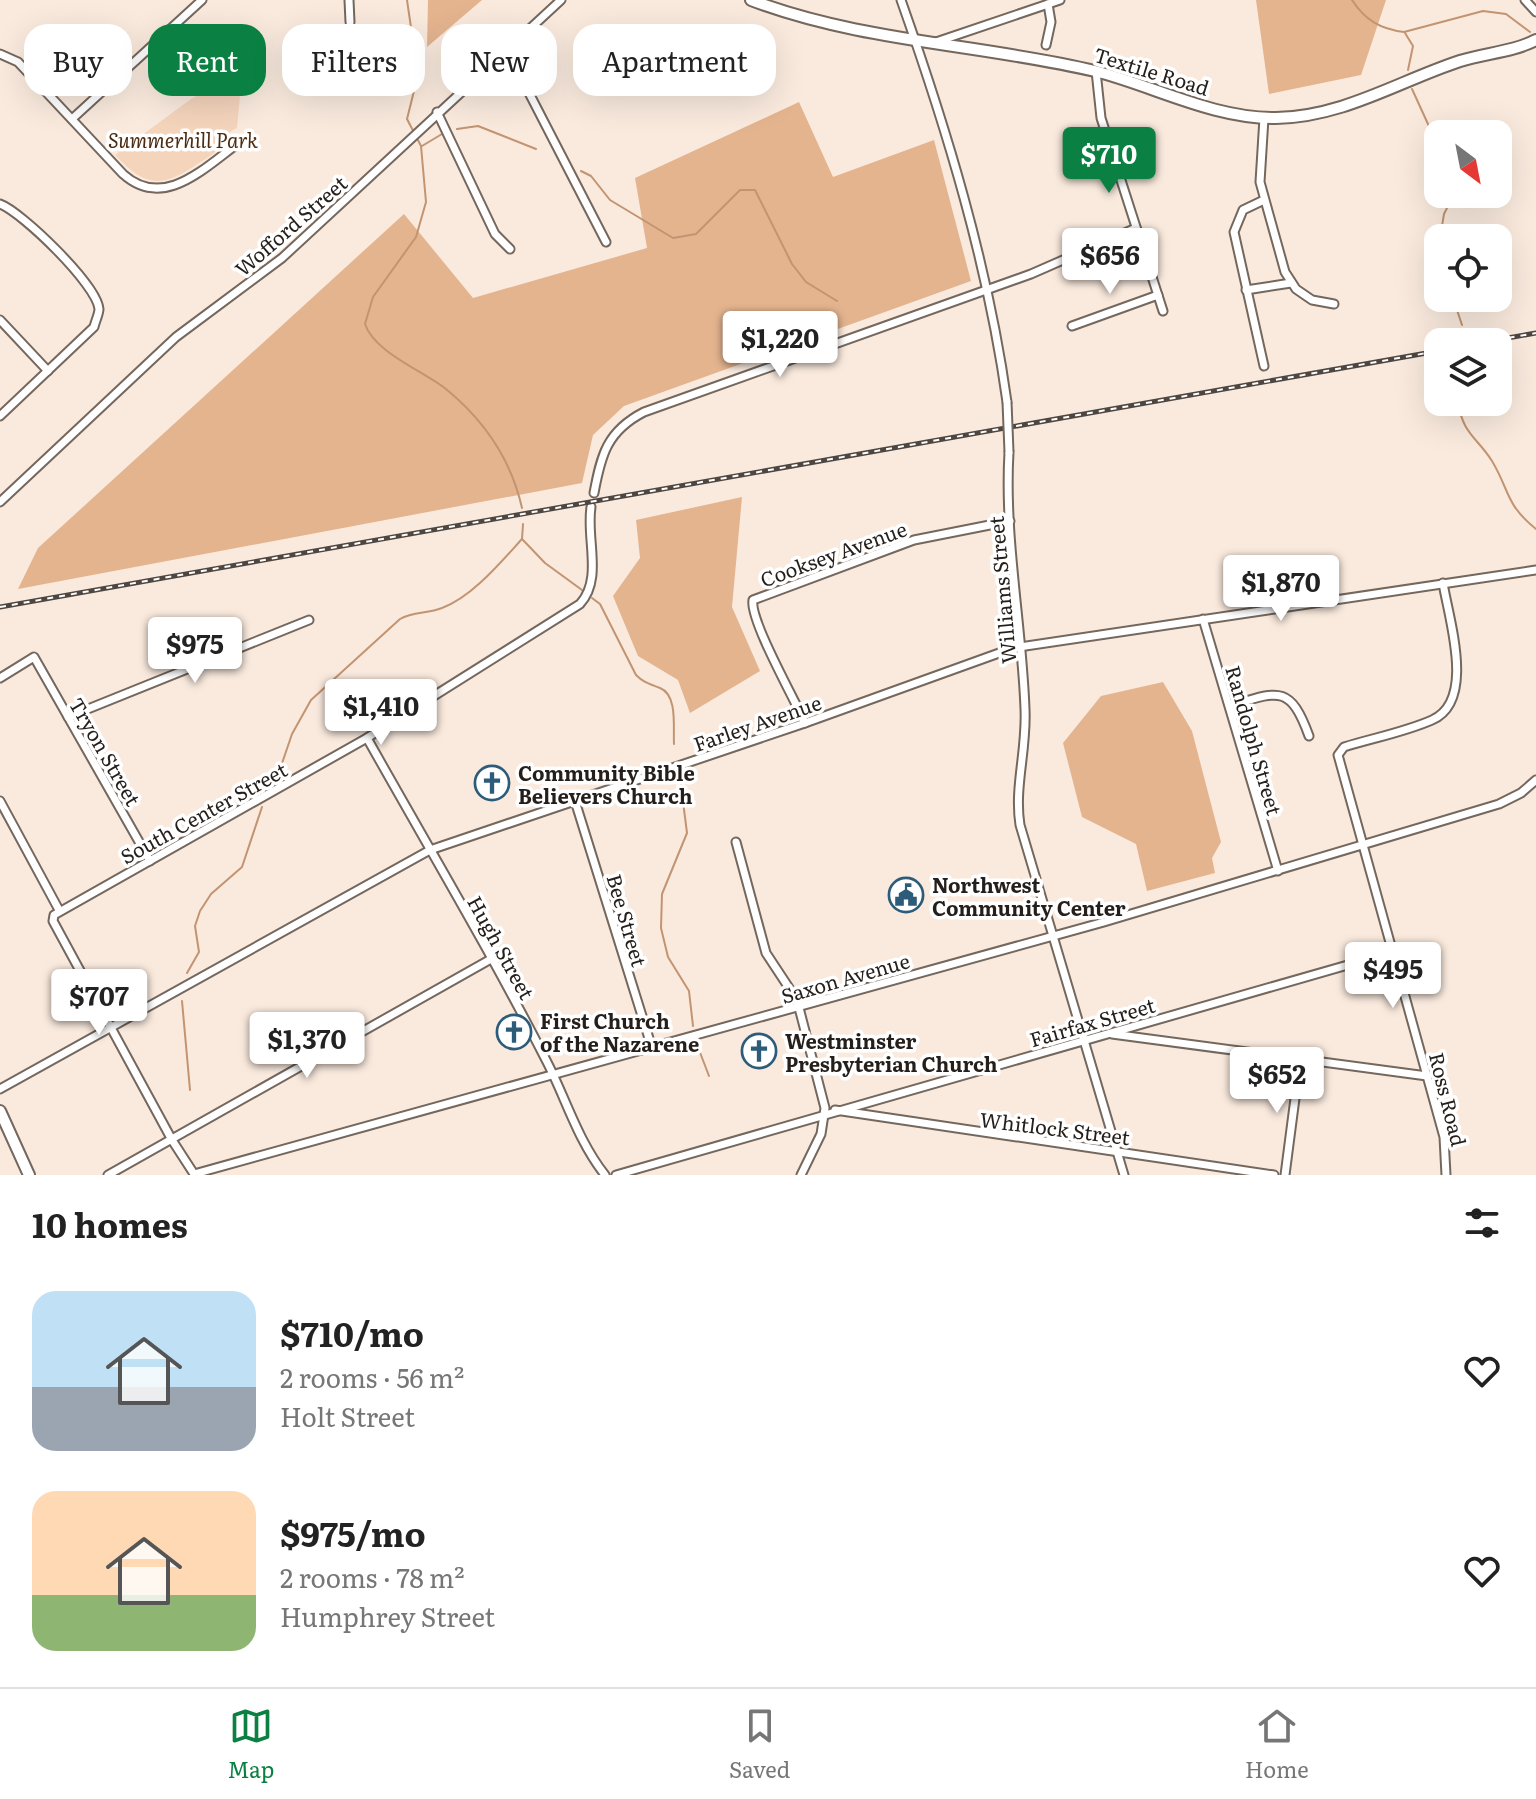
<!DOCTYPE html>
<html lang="en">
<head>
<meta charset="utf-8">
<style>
  :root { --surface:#fff; --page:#f6f6f6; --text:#222; --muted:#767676; --line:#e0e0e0; --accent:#0b8043 }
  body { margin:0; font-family:Literata,serif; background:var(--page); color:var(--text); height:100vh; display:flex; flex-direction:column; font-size:30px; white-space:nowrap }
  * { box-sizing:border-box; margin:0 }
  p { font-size:26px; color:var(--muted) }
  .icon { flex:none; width:44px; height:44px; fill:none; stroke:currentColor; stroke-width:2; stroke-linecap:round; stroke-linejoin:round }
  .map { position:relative; height:1175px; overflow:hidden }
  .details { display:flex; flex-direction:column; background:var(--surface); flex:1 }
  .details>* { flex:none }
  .top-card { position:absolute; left:24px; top:24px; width:800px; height:72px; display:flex; gap:16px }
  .needle { width:52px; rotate:148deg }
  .tools { position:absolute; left:1424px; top:120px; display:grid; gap:16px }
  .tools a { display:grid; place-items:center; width:88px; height:88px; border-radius:16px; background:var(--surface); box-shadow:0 8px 32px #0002; font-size:40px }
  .price { position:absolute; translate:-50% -68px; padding:0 18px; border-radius:8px; background:#fff; color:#222; font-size:26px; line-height:52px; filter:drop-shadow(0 2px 4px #0008) }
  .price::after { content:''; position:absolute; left:50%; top:48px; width:24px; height:18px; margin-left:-12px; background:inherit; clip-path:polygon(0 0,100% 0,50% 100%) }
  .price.on { background:var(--accent); color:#fff }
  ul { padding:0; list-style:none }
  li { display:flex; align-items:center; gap:24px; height:200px; padding:0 32px }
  li span { display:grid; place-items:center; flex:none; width:224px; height:160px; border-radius:24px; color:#555 }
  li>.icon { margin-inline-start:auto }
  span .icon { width:96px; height:96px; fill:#fffc; stroke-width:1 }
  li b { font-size:34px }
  h2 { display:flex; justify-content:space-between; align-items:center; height:96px; padding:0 32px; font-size:34px }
  .chip { padding:0 28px; border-radius:24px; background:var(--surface); box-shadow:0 8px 32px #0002; font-size:28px; line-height:72px }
  .chip.on { background:var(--accent); color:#fff }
  .dock { display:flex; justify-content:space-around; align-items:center; height:112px; border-top:2px solid var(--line); background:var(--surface); font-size:22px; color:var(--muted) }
  .dock a { display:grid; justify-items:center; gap:4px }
  .dock .on { color:var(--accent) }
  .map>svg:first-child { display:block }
</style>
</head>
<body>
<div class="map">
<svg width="1536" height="1175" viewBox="0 0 1536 1175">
  <rect width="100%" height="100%" fill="#faeade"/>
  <!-- green -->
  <path fill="#f5d4bc" d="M219,84l21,11 -3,33c-13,6 -12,13 -20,22 -5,6 -15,11 -21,15 -36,24 -52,21 -81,-10l76,-56z"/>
  <!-- forest -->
  <g fill="#e4b48f">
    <path d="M428,0h54l-55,47z"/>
    <path d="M1256,0h130l-25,75 -92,19z"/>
    <path d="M799,102l34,75 101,-37 37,141 -347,125 -31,29 -11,48 -564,106 20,-41 366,-334 69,84 174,-50 -12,-70z"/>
    <path d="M742,497l-10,110 28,64 -70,42 -12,-33 -40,-24 -25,-60 27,-38 -4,-38z"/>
    <path d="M1163,682l29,49 29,111 -9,16 3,15 -68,18 -11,-47 -54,-27 -19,-74 38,-47z"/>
  </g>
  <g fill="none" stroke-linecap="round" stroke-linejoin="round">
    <!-- stream -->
    <g stroke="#c29471" stroke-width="2">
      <path d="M407,0l11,75 -11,44 14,27 5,56 -10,35 -43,60 -8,27c9,28 58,47 81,65 39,32 65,70 76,119"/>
      <path d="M1352,0c13,20 28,29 52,32l79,-21 23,3 24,18"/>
      <path d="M1405,33l8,13 -5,24"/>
      <path d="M1412,89l26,57"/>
      <path d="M457,129l21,-3 58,23"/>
      <path d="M422,146l20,-12"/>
      <path d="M581,171l10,5 19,24 63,38 23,-4 44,-44h15l37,74 14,18 31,19"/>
      <path d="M1440,238l4,-24 10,-20"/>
      <path d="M1453,298l9,27"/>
      <path d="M1458,402c5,33 19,35 34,59 18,30 13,43 44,68"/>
      <path d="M523,524l-1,15 23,24 37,27"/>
      <path d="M592,598l8,6 36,71c8,8 14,9 24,13 18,7 13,40 14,56"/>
      <path d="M680,778l7,55 -25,61 -1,34 7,29 21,34 4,35"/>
      <path d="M276,781l16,-47 19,-34 11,-10 78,-71c13,-8 27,-5 42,-11 30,-11 58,-45 80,-69"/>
      <path d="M187,973l12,-21 -4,-26 5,-15 11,-17 31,-27 20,-60"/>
      <path d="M182,1001l8,89"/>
      <path d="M696,1042l13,34"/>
    </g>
    <!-- street casing -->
    <g stroke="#74675d" stroke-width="11">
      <g id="street">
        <path d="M349,0l1,22"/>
        <path d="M901,0c46,130 87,265 106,402"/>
        <path d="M1525,0l11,12"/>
        <path d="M936,42l124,-42"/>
        <path d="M1046,45l5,-23 -3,-18"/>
        <path d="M501,52l26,37 79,153"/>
        <path d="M0,54l18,8 105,112c41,37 82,-7 117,-32"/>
        <path d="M1096,71l5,47 62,193"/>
        <path d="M437,112l58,122 15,15"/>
        <path d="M1264,118l-4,64 25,90 11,17 16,11 22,4"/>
        <path d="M72,119l130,-119"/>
        <path d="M1264,200l-21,10 -9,22 30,134"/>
        <path d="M0,204c22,8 97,81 99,105 0,5 -4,13 -5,18l-94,89"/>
        <path d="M1246,290l45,-7"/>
        <path d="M0,320l48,51"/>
        <path d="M1072,326l86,-31"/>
        <path d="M1009,452c-5,86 13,172 16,257 2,41 -11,78 -5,116l104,350"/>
        <path d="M594,493c7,-38 13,-62 50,-81l387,-138 105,-46"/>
        <path d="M0,502l176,-165 106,-79 279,-258"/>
        <path d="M591,507c-5,32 12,72 -11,97l-213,134 -313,177 -1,6 119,219 22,34 910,-252 395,-118 22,-11 15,-13"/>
        <path d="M1443,583c6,37 33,118 -11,137 -27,12 -59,18 -88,27l-6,8 106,382 2,38"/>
        <path d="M1203,619l75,252"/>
        <path d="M0,678l34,-21 116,204"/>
        <path d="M1230,706c48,-15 60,-22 79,30"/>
        <path d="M68,717l241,-97"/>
        <path d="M805,723c-10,-23 -56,-104 -52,-123l161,-60 96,-19"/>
        <path d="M367,738c60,107 124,214 180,324 19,37 31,79 58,113"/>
        <path d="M0,801l59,109"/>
        <path d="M575,801l77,247"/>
        <path d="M736,842l30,111 31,47 28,108 -4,26 -20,41"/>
        <path d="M1112,1034l315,42"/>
        <path d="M0,1089l430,-239 375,-127 208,-75 523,-78"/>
        <path d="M835,1110l439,65"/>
        <path d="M108,1175l383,-216"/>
        <path d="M616,1175l777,-223"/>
        <path d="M1285,1175l15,-115"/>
      </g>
    </g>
    <!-- secondary casing -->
    <g stroke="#74675d" stroke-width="14">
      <g id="secondary">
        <path d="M751,0c110,42 230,44 344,71 59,15 119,48 181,47 67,-1 123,-37 184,-57 25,-8 53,-9 76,-21"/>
        <path d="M0,1111l29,64"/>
      </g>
    </g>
    <!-- street -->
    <use href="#street" stroke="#fff" stroke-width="7"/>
    <!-- secondary -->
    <use href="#secondary" stroke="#fff" stroke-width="10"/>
    <!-- rail casing -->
    <g stroke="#4e4641" stroke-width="5">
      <g id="rail">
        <path d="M1485,342l51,-9"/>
        <path d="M0,607l1438,-256"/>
      </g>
    </g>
    <!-- rail -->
    <use href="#rail" stroke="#fff" stroke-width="2" stroke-dasharray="6" stroke-linecap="butt"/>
    <!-- street-bridge casing -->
    <g stroke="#74675d" stroke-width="11" stroke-linecap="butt">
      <path id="street-bridge" d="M1007,402l2,50"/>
    </g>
    <!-- street-bridge -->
    <use href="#street-bridge" stroke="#fff" stroke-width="7"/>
  </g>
  <!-- icons -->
  <defs>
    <g id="church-ring" transform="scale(1.8)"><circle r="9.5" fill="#fff" stroke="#2c5c7a" stroke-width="1.5"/><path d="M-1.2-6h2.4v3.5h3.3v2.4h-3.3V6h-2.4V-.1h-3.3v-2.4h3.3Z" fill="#2c5c7a"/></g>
    <g id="civic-ring" transform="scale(1.8)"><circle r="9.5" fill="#fff" stroke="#2c5c7a" stroke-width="1.5"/><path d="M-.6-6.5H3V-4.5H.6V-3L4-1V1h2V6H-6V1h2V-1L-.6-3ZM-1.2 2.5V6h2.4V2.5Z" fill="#2c5c7a"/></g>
  </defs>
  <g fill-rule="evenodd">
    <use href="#church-ring" x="492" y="783"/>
    <use href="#civic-ring" x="906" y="895"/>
    <use href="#church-ring" x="514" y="1032"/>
    <use href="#church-ring" x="759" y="1051"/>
  </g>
  <g text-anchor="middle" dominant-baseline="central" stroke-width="7" stroke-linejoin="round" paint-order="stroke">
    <!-- street labels -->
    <g font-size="20" fill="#251f1b" stroke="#fff">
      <text transform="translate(1152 70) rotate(17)">Textile Road</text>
      <text transform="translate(290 225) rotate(-41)">Wofford Street</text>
      <text transform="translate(833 553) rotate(-20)">Cooksey Avenue</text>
      <text transform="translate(1001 590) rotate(-95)">Williams Street</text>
      <text transform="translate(757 722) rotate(-19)">Farley Avenue</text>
      <text transform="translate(1255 740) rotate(74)">Randolph Street</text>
      <text transform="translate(106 751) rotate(60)">Tryon Street</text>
      <text transform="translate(203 812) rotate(-29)">South Center Street</text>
      <text transform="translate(628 920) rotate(74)">Bee Street</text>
      <text transform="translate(502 947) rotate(61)">Hugh Street</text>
      <text transform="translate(845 977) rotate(-16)">Saxon Avenue</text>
      <text transform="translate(1092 1021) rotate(-16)">Fairfax Street</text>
      <text transform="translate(1449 1099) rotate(76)">Ross Road</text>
      <text transform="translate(1055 1127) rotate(7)">Whitlock Street</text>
    </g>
    <!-- park labels -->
    <g font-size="20" font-style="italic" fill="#4c2b10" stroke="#fff">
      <text x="183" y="139">Summerhill Park</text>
    </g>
    <!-- poi labels -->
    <g font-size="20" font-weight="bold" fill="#251f1b" stroke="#fff" text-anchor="start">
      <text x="518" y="772">Community Bible<tspan x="518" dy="23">Believers Church</tspan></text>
      <text x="932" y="884">Northwest<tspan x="932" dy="23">Community Center</tspan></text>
      <text x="540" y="1020">First Church<tspan x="540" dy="23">of the Nazarene</tspan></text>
      <text x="785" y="1040">Westminster<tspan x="785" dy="23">Presbyterian Church</tspan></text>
    </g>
  </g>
</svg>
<div class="tools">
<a><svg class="needle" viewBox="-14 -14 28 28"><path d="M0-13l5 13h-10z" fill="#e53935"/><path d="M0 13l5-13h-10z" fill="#767676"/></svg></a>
<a><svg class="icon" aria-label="locate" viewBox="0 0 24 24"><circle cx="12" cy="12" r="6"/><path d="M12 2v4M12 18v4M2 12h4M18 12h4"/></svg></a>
<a><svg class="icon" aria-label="layers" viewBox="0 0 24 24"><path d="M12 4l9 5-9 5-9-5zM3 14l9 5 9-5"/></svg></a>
</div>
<b class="price on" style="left:1109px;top:195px">$710</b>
<b class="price" style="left:1110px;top:296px">$656</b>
<b class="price" style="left:780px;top:379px">$1,220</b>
<b class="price" style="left:1281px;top:623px">$1,870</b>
<b class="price" style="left:195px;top:685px">$975</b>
<b class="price" style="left:381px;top:747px">$1,410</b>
<b class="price" style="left:1393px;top:1010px">$495</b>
<b class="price" style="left:99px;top:1037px">$707</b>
<b class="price" style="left:307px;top:1080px">$1,370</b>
<b class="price" style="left:1277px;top:1115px">$652</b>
<div class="top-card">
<a class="chip">Buy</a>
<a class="chip on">Rent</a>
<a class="chip">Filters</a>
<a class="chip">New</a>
<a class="chip">Apartment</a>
</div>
</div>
<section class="details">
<h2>10 homes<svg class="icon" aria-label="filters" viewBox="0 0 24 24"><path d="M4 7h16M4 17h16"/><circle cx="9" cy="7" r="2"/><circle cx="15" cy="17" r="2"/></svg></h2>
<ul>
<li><span style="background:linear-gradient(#bfe0f5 60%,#9aa5b1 0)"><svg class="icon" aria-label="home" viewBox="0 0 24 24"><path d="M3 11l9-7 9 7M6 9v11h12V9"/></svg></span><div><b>$710/mo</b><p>2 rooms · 56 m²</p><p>Holt Street</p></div><svg class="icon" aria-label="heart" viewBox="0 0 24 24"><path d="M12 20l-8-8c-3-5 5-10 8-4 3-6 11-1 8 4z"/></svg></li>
<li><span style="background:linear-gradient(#ffd9b3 65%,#8fb573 0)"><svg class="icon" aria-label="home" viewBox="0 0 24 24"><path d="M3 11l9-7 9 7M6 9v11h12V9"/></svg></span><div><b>$975/mo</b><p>2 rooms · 78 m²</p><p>Humphrey Street</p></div><svg class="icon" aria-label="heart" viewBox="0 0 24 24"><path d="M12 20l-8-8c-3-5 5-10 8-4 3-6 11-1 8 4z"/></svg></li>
</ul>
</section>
<nav class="dock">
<a class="on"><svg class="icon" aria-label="map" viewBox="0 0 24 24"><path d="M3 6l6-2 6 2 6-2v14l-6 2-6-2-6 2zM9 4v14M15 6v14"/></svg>Map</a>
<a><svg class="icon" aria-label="saved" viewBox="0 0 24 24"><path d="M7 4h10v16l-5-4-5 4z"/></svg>Saved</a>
<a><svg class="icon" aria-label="home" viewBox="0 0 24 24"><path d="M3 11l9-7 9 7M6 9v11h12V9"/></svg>Home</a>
</nav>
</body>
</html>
